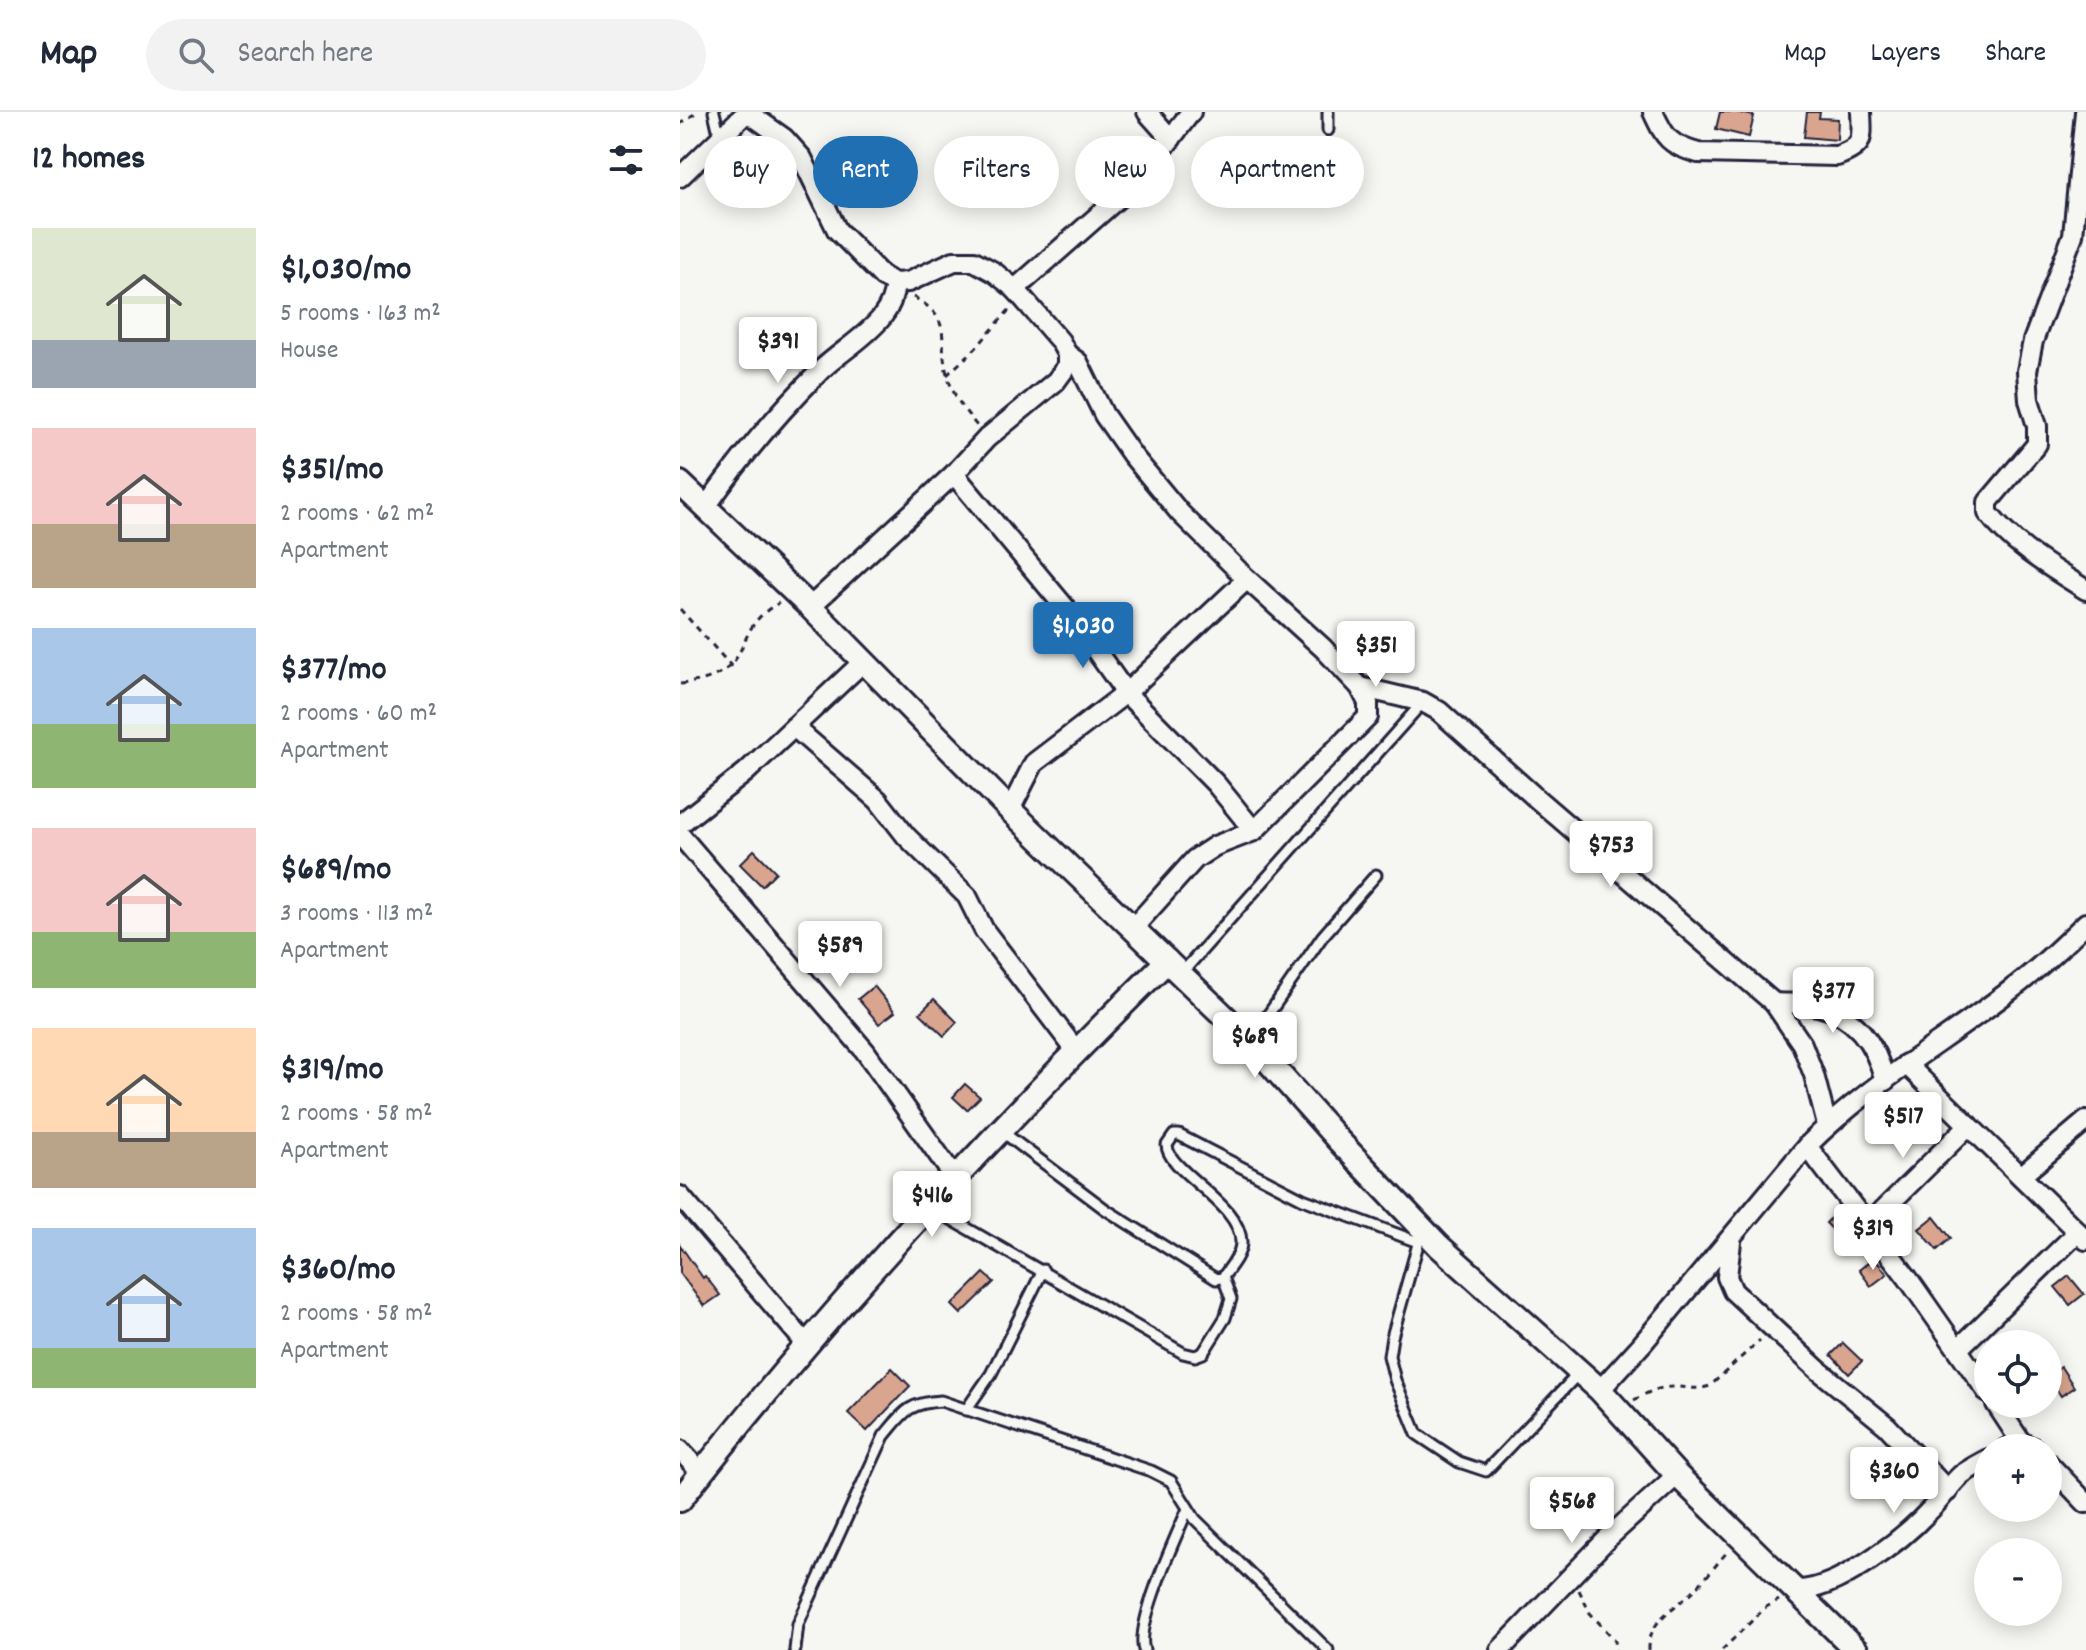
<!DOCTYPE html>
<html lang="en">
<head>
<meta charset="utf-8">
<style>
  :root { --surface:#fff; --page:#f2f2f3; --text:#1f2937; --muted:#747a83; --line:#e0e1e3; --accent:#1f6fb2 }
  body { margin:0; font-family:Dekko,sans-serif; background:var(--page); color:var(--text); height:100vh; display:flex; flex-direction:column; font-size:30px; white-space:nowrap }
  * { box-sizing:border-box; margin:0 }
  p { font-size:26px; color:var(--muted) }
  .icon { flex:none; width:44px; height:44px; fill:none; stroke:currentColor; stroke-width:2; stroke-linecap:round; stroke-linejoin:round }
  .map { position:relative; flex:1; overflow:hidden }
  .side { display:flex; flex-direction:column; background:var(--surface); width:680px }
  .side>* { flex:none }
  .guide { position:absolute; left:24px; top:24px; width:760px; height:72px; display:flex; gap:16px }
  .controls { position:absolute; left:1294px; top:1218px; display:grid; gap:16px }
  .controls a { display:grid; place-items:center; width:88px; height:88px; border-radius:50%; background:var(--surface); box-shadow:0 4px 20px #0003; font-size:40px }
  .price { position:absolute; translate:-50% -68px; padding:0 18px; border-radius:8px; background:#fff; color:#222; font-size:26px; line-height:52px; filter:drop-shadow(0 2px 4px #0008) }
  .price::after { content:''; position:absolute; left:50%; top:48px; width:24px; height:18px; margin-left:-12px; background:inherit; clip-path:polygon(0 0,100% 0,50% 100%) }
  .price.active { background:var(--accent); color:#fff }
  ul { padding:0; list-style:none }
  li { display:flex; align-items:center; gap:24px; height:200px; padding:0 32px }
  li span { display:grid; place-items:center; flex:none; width:224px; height:160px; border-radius:0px; color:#555 }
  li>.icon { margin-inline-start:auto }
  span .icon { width:96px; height:96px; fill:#fffc; stroke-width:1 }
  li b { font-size:34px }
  h2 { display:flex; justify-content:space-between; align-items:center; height:96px; padding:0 32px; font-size:34px }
  .chip { padding:0 28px; border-radius:36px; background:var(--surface); box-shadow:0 4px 20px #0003; font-size:28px; line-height:72px }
  .chip.active { background:var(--accent); color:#fff }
  header { display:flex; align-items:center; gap:48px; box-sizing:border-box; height:112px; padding:0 40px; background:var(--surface); border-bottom:2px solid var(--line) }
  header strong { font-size:38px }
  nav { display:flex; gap:44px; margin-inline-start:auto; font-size:28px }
  .search { width:560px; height:72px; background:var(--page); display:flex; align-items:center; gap:20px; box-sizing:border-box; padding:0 28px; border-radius:44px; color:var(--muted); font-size:30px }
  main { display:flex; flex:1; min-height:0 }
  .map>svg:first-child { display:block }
</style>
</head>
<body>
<header>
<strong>Map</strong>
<div class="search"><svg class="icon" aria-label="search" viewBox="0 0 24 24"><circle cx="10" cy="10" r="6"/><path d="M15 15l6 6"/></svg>Search here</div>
<nav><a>Map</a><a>Layers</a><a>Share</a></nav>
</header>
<main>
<section class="side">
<h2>12 homes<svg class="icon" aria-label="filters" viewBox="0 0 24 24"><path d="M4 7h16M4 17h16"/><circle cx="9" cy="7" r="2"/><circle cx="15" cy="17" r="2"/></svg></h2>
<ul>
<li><span style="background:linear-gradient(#dfe7d0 70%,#9aa5b1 0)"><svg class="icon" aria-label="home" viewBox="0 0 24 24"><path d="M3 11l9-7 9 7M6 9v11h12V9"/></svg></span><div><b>$1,030/mo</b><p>5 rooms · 163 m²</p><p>House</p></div></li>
<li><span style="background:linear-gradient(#f6c9c9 60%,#b9a48a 0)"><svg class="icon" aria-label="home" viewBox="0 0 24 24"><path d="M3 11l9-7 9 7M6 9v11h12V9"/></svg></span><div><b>$351/mo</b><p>2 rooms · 62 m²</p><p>Apartment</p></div></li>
<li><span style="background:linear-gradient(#a9c7e8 60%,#8fb573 0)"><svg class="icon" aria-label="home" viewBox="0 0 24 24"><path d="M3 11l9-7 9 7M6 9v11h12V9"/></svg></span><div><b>$377/mo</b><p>2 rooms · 60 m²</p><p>Apartment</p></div></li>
<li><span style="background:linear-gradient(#f6c9c9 65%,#8fb573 0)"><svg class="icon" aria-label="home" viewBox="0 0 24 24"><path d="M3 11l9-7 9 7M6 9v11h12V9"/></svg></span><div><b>$689/mo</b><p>3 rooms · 113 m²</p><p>Apartment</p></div></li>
<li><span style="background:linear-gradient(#ffd9b3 65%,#b9a48a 0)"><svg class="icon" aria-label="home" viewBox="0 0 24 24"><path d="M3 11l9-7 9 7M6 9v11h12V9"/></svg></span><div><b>$319/mo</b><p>2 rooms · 58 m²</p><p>Apartment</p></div></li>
<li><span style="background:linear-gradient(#a9c7e8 75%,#8fb573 0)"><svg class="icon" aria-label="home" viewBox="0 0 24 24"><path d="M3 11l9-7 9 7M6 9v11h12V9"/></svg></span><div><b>$360/mo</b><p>2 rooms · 58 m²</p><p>Apartment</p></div></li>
</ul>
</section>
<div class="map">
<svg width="1406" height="1538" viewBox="0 0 1406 1538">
  <rect width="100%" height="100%" fill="#f6f6f2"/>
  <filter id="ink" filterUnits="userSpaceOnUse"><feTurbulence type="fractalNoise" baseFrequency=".0125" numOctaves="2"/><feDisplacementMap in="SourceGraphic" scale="16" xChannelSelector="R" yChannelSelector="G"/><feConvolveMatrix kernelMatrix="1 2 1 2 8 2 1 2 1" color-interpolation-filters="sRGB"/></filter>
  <g filter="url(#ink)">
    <!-- building -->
    <g fill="#daa58f" stroke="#22223b" stroke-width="2">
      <path d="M1040,0h16l18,4 -5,21 -33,-8z"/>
      <path d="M1127,0h13l-1,6 19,1 -1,21 -33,-3z"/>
      <path d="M74,738l22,22 -14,14 -22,-22z"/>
      <path d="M194,874l21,26 -16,12 -21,-25z"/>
      <path d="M254,887l23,23 -13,14 -24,-23z"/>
      <path d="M285,972l15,13 -13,13 -14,-13z"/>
      <path d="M1160,1097l13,17 -12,12 -15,-15z"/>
      <path d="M1254,1105l17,21 -14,12 -18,-21z"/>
      <path d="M0,1133l23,33 2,-2 15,19 -16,11 -24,-33z"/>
      <path d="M1194,1146l13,16 -16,12 -12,-16z"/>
      <path d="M304,1161l10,9 -33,32 -9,-9z"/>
      <path d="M1389,1164l15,18 -14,11 -15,-18z"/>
      <path d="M1163,1231l19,18 -13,13 -18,-19z"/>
      <path d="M1381,1255l13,20 -13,9 -13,-19z"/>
      <path d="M212,1256l18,18 -43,45 -19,-18z"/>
    </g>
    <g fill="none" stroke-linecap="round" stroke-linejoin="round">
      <!-- service casing -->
      <g stroke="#22223b" stroke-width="15">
        <g id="service">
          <path d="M34,0l6,26"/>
          <path d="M648,18v-18"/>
          <path d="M500,863l243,-273"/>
          <path d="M570,929l72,-104 54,-62"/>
          <path d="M320,1018l105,79 111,70 7,-2c7,-10 17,-21 18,-33 2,-40 -74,-72 -74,-99l7,-10h5l124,64 115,43"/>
          <path d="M250,1095l253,146 12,3 8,-3 22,-35 6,-19 -8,-22"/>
          <path d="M740,1125l-28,100 -3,19 6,24 22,54 42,28 27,9 93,-98"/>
          <path d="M286,1298l25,-36 52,-104"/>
          <path d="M115,1538l3,-26 86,-188c20,-24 24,-33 57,-35l210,70 20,10 24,38 133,131"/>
          <path d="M464,1538c-9,-25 32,-114 44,-141"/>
        </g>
      </g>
      <!-- minor casing -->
      <g stroke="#22223b" stroke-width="24">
        <g id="minor">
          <path d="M67,0l37,26 18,20 35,72 46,47 12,6 13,-1 46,-21h20l20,11 21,17 45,52 7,13v12l-11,15 -69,57 -33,36 -144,133"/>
          <path d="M467,0l24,27"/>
          <path d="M973,0c12,26 16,33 45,41l139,3c28,-10 25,-17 24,-44"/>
          <path d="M1405,0l-12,123 -40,106 -6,30 2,29 8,26v18l-49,58v11c25,33 64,55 98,77"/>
          <path d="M0,65l67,-65"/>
          <path d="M335,177l126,-111 50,-66"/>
          <path d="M387,242l11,8 26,53 28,40 48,58 67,66 76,69 37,39 8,16v14l-114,114 -39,15 -20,13 -62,69"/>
          <path d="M274,362l114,137 58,82 90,91 38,47"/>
          <path d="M25,396c35,-50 73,-95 116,-138 19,-18 44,-32 61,-53 8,-10 12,-21 13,-34"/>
          <path d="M680,575l63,15 16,9 97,87 238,205 28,41 12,31 13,50"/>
          <path d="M114,615l84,73 28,36 61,60 17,34 93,122"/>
          <path d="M330,698l24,-47 92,-70 121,-114"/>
          <path d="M0,712l66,-52 117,-110"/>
          <path d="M0,723l185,216 90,127"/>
          <path d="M1094,891c14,1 30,0 44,3 38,9 58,39 67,75"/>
          <path d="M1226,952l180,176"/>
          <path d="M1127,1034l100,131 81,116"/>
          <path d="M1341,1064l65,-55"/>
          <path d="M0,1084l127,149"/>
          <path d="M1188,1113l101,-100"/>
          <path d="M1051,1130l-4,35 6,14 84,78 70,57 61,65"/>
          <path d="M1278,1237l120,-117"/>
          <path d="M920,1278l42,-46 165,-198c62,-63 141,-106 210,-161 25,-19 47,-41 69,-62"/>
          <path d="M1316,1292l25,38"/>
          <path d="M1327,1336l14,-6 12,6"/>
          <path d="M0,1338l21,23"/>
          <path d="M1368,1351l38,40"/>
          <path d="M1117,1478c39,1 105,-50 131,-78 12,-11 21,-26 33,-37 8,-6 18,-11 27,-16"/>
          <path d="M820,1538l108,-112 69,-63"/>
        </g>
      </g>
      <!-- tertiary casing -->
      <g stroke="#22223b" stroke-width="28">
        <g id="tertiary">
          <path d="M0,371l130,124 200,203 240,231 89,100 100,105 161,144 77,85 179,175"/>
          <path d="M0,1388c149,-191 314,-369 487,-539"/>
        </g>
      </g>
      <!-- path -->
      <g stroke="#22223b" stroke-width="3" stroke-dasharray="6 6" stroke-linecap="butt">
        <path d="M0,12l17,-12"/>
        <path d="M233,185c43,23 23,41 35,80 5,19 17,34 29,49"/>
        <path d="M267,263l28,-26 36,-41"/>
        <path d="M0,497l52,58"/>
        <path d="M0,572c83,-9 45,-53 99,-81"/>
        <path d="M954,1288c11,-6 24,-13 37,-13 14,-1 25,4 39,-1l50,-46"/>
        <path d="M899,1478l11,23 25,27 1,10"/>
        <path d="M969,1538c-1,-32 28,-41 47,-62 12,-12 22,-26 33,-38"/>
        <path d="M1042,1538l44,-43 13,-7"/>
      </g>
      <!-- service -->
      <use href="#service" stroke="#f6f6f2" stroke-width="9"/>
      <!-- minor -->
      <use href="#minor" stroke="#f6f6f2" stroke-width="18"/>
      <!-- tertiary -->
      <use href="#tertiary" stroke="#f6f6f2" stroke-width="22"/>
    </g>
  </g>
</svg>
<div class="controls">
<a><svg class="icon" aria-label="locate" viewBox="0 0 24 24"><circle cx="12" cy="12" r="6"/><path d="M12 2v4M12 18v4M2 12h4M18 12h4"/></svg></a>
<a>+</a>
<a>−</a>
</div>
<b class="price" style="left:98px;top:273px">$391</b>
<b class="price active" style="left:403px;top:558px">$1,030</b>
<b class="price" style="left:696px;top:577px">$351</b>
<b class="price" style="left:931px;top:777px">$753</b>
<b class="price" style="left:160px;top:877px">$589</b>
<b class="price" style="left:1153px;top:923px">$377</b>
<b class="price" style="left:575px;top:968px">$689</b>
<b class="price" style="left:1223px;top:1048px">$517</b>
<b class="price" style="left:252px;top:1127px">$416</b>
<b class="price" style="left:1193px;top:1160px">$319</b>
<b class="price" style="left:1214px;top:1403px">$360</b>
<b class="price" style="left:892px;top:1433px">$568</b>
<div class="guide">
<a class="chip">Buy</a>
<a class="chip active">Rent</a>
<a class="chip">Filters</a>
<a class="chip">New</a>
<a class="chip">Apartment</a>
</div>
</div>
</main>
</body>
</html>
